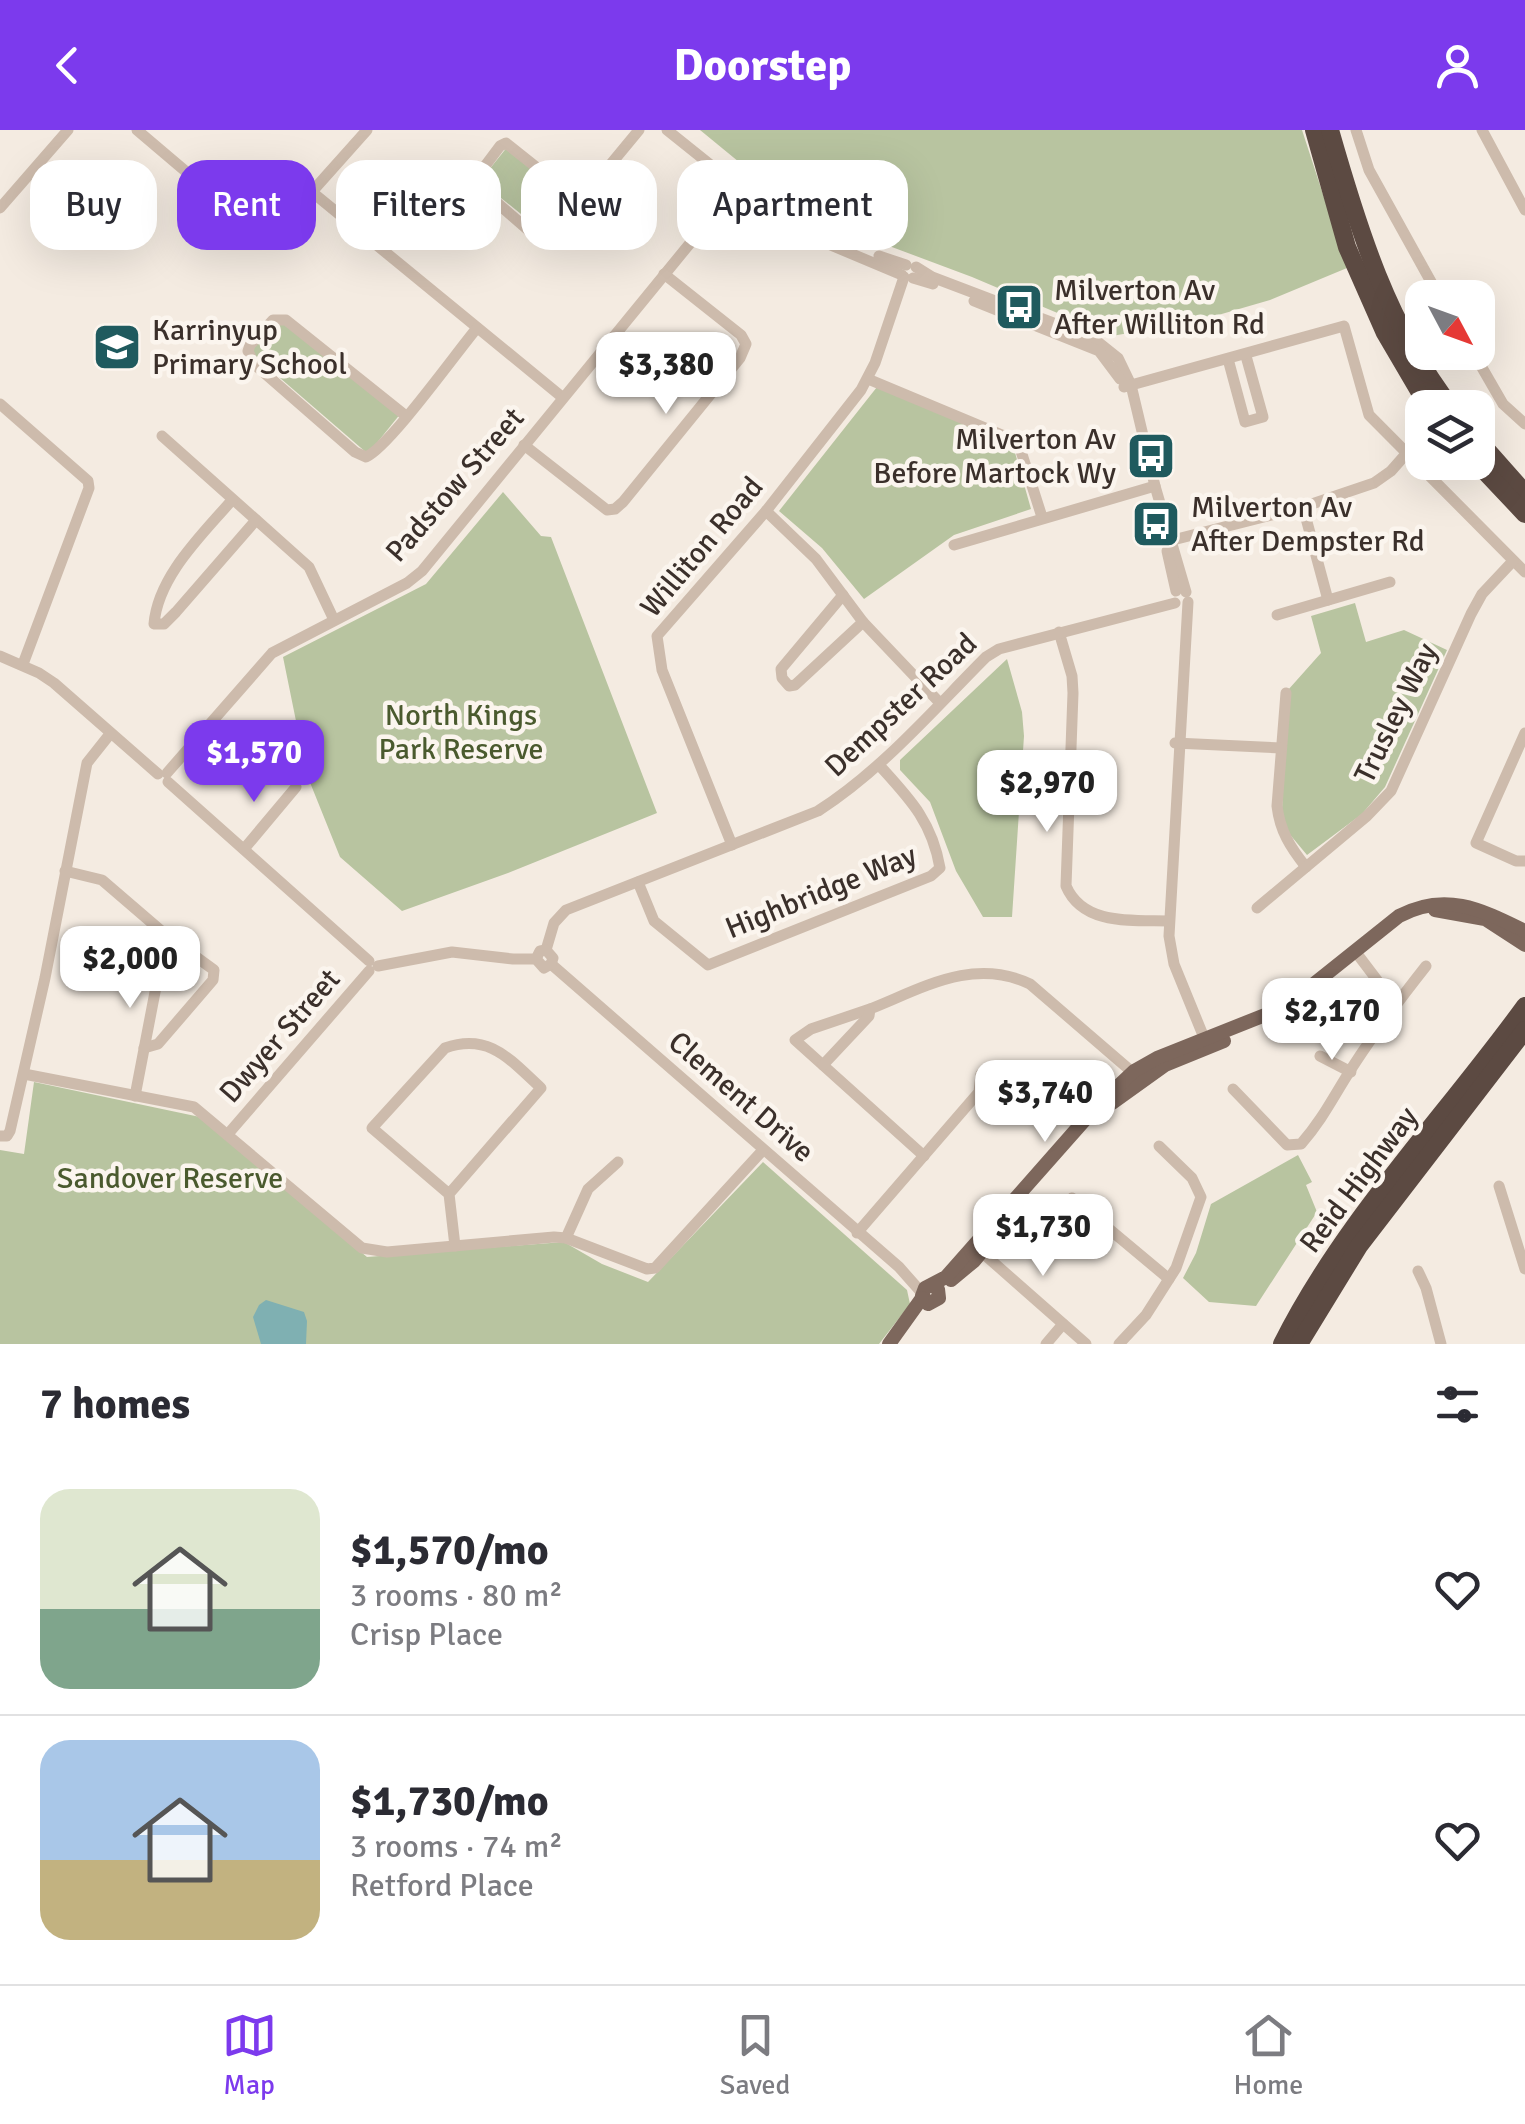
<!DOCTYPE html>
<html lang="en">
<head>
<meta charset="utf-8">
<style>
  :root { --surface:#fff; --page:#f7f7f7; --text:#2b2b33; --muted:#7c7c81; --line:#e1e1e2; --accent:#7c3aed }
  body { margin:0; font-family:Signika,sans-serif; background:var(--page); color:var(--text); height:100vh; display:flex; flex-direction:column; font-size:38px; white-space:nowrap }
  * { box-sizing:border-box; margin:0 }
  p { font-size:32px; color:var(--muted) }
  .icon { flex:none; width:55px; height:55px; fill:none; stroke:currentColor; stroke-width:2; stroke-linecap:round; stroke-linejoin:round }
  .map { position:relative; height:1214px; overflow:hidden }
  .panel { display:flex; flex-direction:column; background:var(--surface); flex:1 }
  .panel>* { flex:none }
  .hud { position:absolute; left:30px; top:30px; width:1000px; height:90px; display:flex; gap:20px }
  .needle { width:65px; rotate:131deg }
  .buttons { position:absolute; left:1405px; top:150px; display:grid; gap:20px }
  .buttons a { display:grid; place-items:center; width:90px; height:90px; border-radius:20px; background:var(--surface); box-shadow:0 10px 40px #0002; font-size:50px }
  .price { position:absolute; translate:-50% -85px; padding:0 22px; border-radius:20px; background:#fff; color:#222; font-size:32px; line-height:65px; filter:drop-shadow(0 2px 5px #0008) }
  .price::after { content:''; position:absolute; left:50%; top:60px; width:30px; height:22px; margin-left:-15px; background:inherit; clip-path:polygon(0 0,100% 0,50% 100%) }
  .price.active { background:var(--accent); color:#fff }
  ul { padding:0; list-style:none }
  li { display:flex; align-items:center; gap:30px; height:250px; padding:0 40px }
  li+li { border-top:2px solid var(--line) }
  li span { display:grid; place-items:center; flex:none; width:280px; height:200px; border-radius:30px; color:#555 }
  li>.icon { margin-inline-start:auto }
  span .icon { width:120px; height:120px; fill:#fffc; stroke-width:1 }
  li b { font-size:42px }
  h2 { display:flex; justify-content:space-between; align-items:center; height:120px; padding:0 40px; font-size:42px }
  .tag { padding:0 35px; border-radius:30px; background:var(--surface); box-shadow:0 10px 40px #0002; font-size:35px; line-height:90px }
  .tag.active { background:var(--accent); color:#fff }
  header { display:flex; justify-content:space-between; align-items:center; height:130px; padding:0 40px; background:var(--accent); color:#fff; font-size:45px; font-weight:800 }
  .dock { display:flex; justify-content:space-around; align-items:center; height:140px; border-top:2px solid var(--line); background:var(--surface); font-size:28px; color:var(--muted) }
  .dock a { display:grid; justify-items:center; gap:5px }
  .dock .active { color:var(--accent) }
  .map>svg:first-child { display:block }
</style>
</head>
<body>
<header><svg class="icon" aria-label="back" viewBox="0 0 24 24"><path d="M15 5l-7 7 7 7"/></svg>Doorstep<svg class="icon" aria-label="person" viewBox="0 0 24 24"><circle cx="12" cy="8" r="4"/><path d="M4 21q1-7 8-7t8 7"/></svg></header>
<div class="map">
<svg width="1525" height="1214" viewBox="0 0 1525 1214">
  <rect width="100%" height="100%" fill="#f4ebe1"/>
  <!-- green -->
  <g fill="#b8c4a0">
    <path d="M700,0h602l45,138 -77,32 -69,20 -89,16 -140,-59 -171,-64z"/>
    <path d="M508,16l67,53 -28,36 -67,-54z"/>
    <path d="M282,185l119,98 -33,41 -118,-102z"/>
    <path d="M877,257l135,55 19,67 -77,26 -90,64 -42,-51 -43,-37z"/>
    <path d="M503,362l38,44 10,1 106,276 -149,60 -106,38 -62,-54 -33,-82 -24,-118 143,-73z"/>
    <path d="M1355,473l11,39 38,-12 43,20 -62,137 -23,27 -55,41 -20,-24 -5,-22 6,-119 33,-37 -10,-37z"/>
    <path d="M1007,529l15,53 2,24 -12,181h-29l-27,-46 -26,-69 -30,-32v-10z"/>
    <path d="M34,952l166,35 167,140 197,-15 38,22 46,18 115,-120 144,128 3,14 -31,40h-879v-194l24,4z"/>
    <path d="M1298,1025l14,27 -6,3 11,27 -61,94 -47,-4 -26,-24 13,-25 15,-49z"/>
  </g>
  <!-- water -->
  <path fill="#7fb0b2" d="M266,1170l38,12 3,9 -1,23h-45l-8,-27 6,-12z"/>
  <g fill="none" stroke-linecap="round" stroke-linejoin="round">
    <!-- minor -->
    <g stroke="#cdbbac" stroke-width="11">
      <path d="M137,0l126,107 13,-5 91,-102"/>
      <path d="M667,0l121,97 114,48"/>
      <path d="M1356,0l13,40 71,128"/>
      <path d="M1482,0l43,80"/>
      <path d="M312,62l250,205"/>
      <path d="M580,72l-74,-59 -6,3 -27,36 61,53 13,3 6,-4 86,-104"/>
      <path d="M0,78l68,-78"/>
      <path d="M879,126l27,9"/>
      <path d="M916,137l16,10 161,61 25,20 13,27 24,101 31,106"/>
      <path d="M913,148l20,6"/>
      <path d="M974,171l125,50 21,28"/>
      <path d="M1473,222l30,52 22,20"/>
      <path d="M1228,229l17,63 18,-5 -17,-61"/>
      <path d="M868,249l146,61 6,8 22,69"/>
      <path d="M1124,257l220,-61 25,89 156,157"/>
      <path d="M0,274l88,77 1,7 -66,176"/>
      <path d="M406,286l-120,-96h-13l-23,25 -2,6 6,13 101,88 11,5c23,-10 90,-104 111,-129"/>
      <path d="M162,306l147,131 25,53"/>
      <path d="M524,315l83,65 8,-1 8,-7 117,-144 6,-14 -5,-9 -77,-61"/>
      <path d="M232,370c-30,35 -74,76 -78,124h10l12,-12 80,-92"/>
      <path d="M1303,377l25,93"/>
      <path d="M766,381l50,48 47,63 77,81"/>
      <path d="M1165,412l138,-35 71,-24 17,-12 15,-17"/>
      <path d="M954,415l201,-59"/>
      <path d="M1167,421l9,40"/>
      <path d="M843,465l-62,74 1,9 7,8 6,-1 68,-63"/>
      <path d="M1188,472l-19,334 5,28 33,81"/>
      <path d="M1277,485l113,-33"/>
      <path d="M1059,502l13,44 1,17 -7,193c17,40 67,34 103,35"/>
      <path d="M0,526l39,17 15,10 104,91"/>
      <path d="M1286,563l-9,113c3,25 13,41 29,61"/>
      <path d="M1525,603l-49,110 40,18h9"/>
      <path d="M1175,613l106,5"/>
      <path d="M167,643l105,-120 135,-70 15,-12 319,-390"/>
      <path d="M168,652l201,179"/>
      <path d="M732,715l-70,-175 -5,-34 109,-125 95,-121 14,-27 29,-86"/>
      <path d="M244,719l52,-62"/>
      <path d="M65,741l37,9 64,55 48,35 -1,10 -55,64 -14,4"/>
      <path d="M638,752l16,39 54,44 223,-89 9,-8c-8,-47 -31,-70 -61,-103"/>
      <path d="M1257,778l110,-92 24,-25 80,-177 11,-20 31,-33"/>
      <path d="M546,820l8,-27 12,-13 252,-99c64,-41 115,-101 168,-154l13,-8 176,-46"/>
      <path d="M1355,821l25,33 19,16"/>
      <path d="M551,834l348,303 23,26"/>
      <path d="M378,836l74,-14 61,7h23l4,-8 6,-1 7,8 -2,6 -7,4 -8,-9"/>
      <path d="M870,879l-59,20 -16,11 129,116"/>
      <path d="M1320,926l31,16"/>
      <path d="M823,935l46,-49 1,-7c53,-21 103,-52 160,-25l108,93"/>
      <path d="M24,944l170,33 168,141 25,4 167,-15 12,1 81,31 8,-1 108,-118"/>
      <path d="M1233,959l54,56 14,-1c16,-18 27,-37 39,-57 25,-42 56,-83 86,-121"/>
      <path d="M135,966l31,-161"/>
      <path d="M228,1004l141,-163"/>
      <path d="M0,1006h7l3,-5 35,-153 42,-215 23,-29"/>
      <path d="M1499,1056l26,83"/>
      <path d="M449,1064l-77,-66 73,-80c45,-16 66,13 96,40l-92,106 6,52"/>
      <path d="M1072,1068l97,81"/>
      <path d="M857,1103l122,-141 2,-18"/>
      <path d="M566,1108l22,-49 30,-27"/>
      <path d="M977,1118l109,96"/>
      <path d="M1418,1141l8,17 15,56"/>
      <path d="M1046,1214l17,-20"/>
      <path d="M1119,1214l27,-29 30,-47 25,-71 -9,-19 -33,-32"/>
    </g>
    <!-- major -->
    <g stroke="#7d675c" stroke-width="14">
      <path d="M1435,780l50,9 40,26"/>
      <path d="M1112,973l53,-38 59,-24"/>
      <path d="M951,1150l23,-19 25,-30"/>
      <path d="M933,1156l5,3 1,9 -11,6 -6,-8 3,-8 21,-11 151,-171 37,-35 23,-13 128,-51 114,-91c47,-25 83,-6 126,15"/>
      <path d="M889,1214l33,-46"/>
    </g>
    <!-- highway -->
    <g stroke="#5c4a42" stroke-width="18">
      <path d="M1314,0l33,117 38,86 44,75"/>
      <path d="M1330,0c28,98 58,196 122,278"/>
      <path d="M1478,310l47,53"/>
      <path d="M1476,332l49,52"/>
      <path d="M1282,1214c62,-124 162,-226 243,-338"/>
      <path d="M1299,1214l60,-98 166,-216"/>
    </g>
  </g>
  <!-- icons -->
  <defs>
    <g id="bus-square" transform="scale(2.5)"><rect x="-9" y="-9" width="18" height="18" rx="4" fill="#1f5a5e" stroke="#fbf5ee"/><path d="M-5-6H5V4H4V6H2V4H-2V6H-4V4H-5ZM-3.5-4V0h7V-4ZM-3.5 1.2v1.5H-2V1.2ZM2 1.2v1.5H3.5V1.2Z" fill="#fff"/></g>
    <g id="school-square" transform="scale(2.5)"><rect x="-9" y="-9" width="18" height="18" rx="4" fill="#1f5a5e" stroke="#fbf5ee"/><path d="M0-5L7-2L0 1L-7-2ZM-4 1L0 2.5L4 1V4Q0 6-4 4Z" fill="#fff"/></g>
  </defs>
  <g fill-rule="evenodd">
    <use href="#bus-square" x="1019" y="177"/>
    <use href="#school-square" x="117" y="217"/>
    <use href="#bus-square" x="1151" y="326"/>
    <use href="#bus-square" x="1156" y="394"/>
  </g>
  <g text-anchor="middle" dominant-baseline="central" stroke-width="9" stroke-linejoin="round" paint-order="stroke">
    <!-- poi labels -->
    <g font-size="30" fill="#3b302b" stroke="#fbf5ee" text-anchor="start">
      <text x="1054" y="160">Milverton Av<tspan x="1054" dy="34">After Williton Rd</tspan></text>
      <text x="152" y="200">Karrinyup<tspan x="152" dy="34">Primary School</tspan></text>
      <text x="1116" y="309" text-anchor="end">Milverton Av<tspan x="1116" dy="34">Before Martock Wy</tspan></text>
      <text x="1191" y="377">Milverton Av<tspan x="1191" dy="34">After Dempster Rd</tspan></text>
    </g>
    <!-- street labels -->
    <g font-size="30" fill="#3b302b" stroke="#fbf5ee">
      <text transform="translate(455 355) rotate(-49)">Padstow Street</text>
      <text transform="translate(702 417) rotate(-50)">Williton Road</text>
      <text transform="translate(901 575) rotate(-43)">Dempster Road</text>
      <text transform="translate(1396 583) rotate(-64)">Trusley Way</text>
      <text transform="translate(821 762) rotate(-22)">Highbridge Way</text>
      <text transform="translate(280 906) rotate(-49)">Dwyer Street</text>
      <text transform="translate(741 967) rotate(41)">Clement Drive</text>
      <text transform="translate(1359 1050) rotate(-53)">Reid Highway</text>
    </g>
    <!-- park labels -->
    <g font-size="30" fill="#4a5a2e" stroke="#fbf5ee">
      <text x="461" y="585">North Kings<tspan x="461" dy="34">Park Reserve</tspan></text>
      <text x="170" y="1048">Sandover Reserve</text>
    </g>
  </g>
</svg>
<div class="buttons">
<a><svg class="needle" viewBox="-14 -14 28 28"><path d="M0-13l5 13h-10z" fill="#e53935"/><path d="M0 13l5-13h-10z" fill="#7c7c81"/></svg></a>
<a><svg class="icon" aria-label="layers" viewBox="0 0 24 24"><path d="M12 4l9 5-9 5-9-5zM3 14l9 5 9-5"/></svg></a>
</div>
<b class="price" style="left:666px;top:287px">$3,380</b>
<b class="price active" style="left:254px;top:675px">$1,570</b>
<b class="price" style="left:1047px;top:705px">$2,970</b>
<b class="price" style="left:130px;top:881px">$2,000</b>
<b class="price" style="left:1332px;top:933px">$2,170</b>
<b class="price" style="left:1045px;top:1015px">$3,740</b>
<b class="price" style="left:1043px;top:1149px">$1,730</b>
<div class="hud">
<a class="tag">Buy</a>
<a class="tag active">Rent</a>
<a class="tag">Filters</a>
<a class="tag">New</a>
<a class="tag">Apartment</a>
</div>
</div>
<section class="panel">
<h2>7 homes<svg class="icon" aria-label="filters" viewBox="0 0 24 24"><path d="M4 7h16M4 17h16"/><circle cx="9" cy="7" r="2"/><circle cx="15" cy="17" r="2"/></svg></h2>
<ul>
<li><span style="background:linear-gradient(#dfe7d0 60%,#7fa58c 0)"><svg class="icon" aria-label="home" viewBox="0 0 24 24"><path d="M3 11l9-7 9 7M6 9v11h12V9"/></svg></span><div><b>$1,570/mo</b><p>3 rooms · 80 m²</p><p>Crisp Place</p></div><svg class="icon" aria-label="heart" viewBox="0 0 24 24"><path d="M12 20l-8-8c-3-5 5-10 8-4 3-6 11-1 8 4z"/></svg></li>
<li><span style="background:linear-gradient(#a9c7e8 60%,#c2b280 0)"><svg class="icon" aria-label="home" viewBox="0 0 24 24"><path d="M3 11l9-7 9 7M6 9v11h12V9"/></svg></span><div><b>$1,730/mo</b><p>3 rooms · 74 m²</p><p>Retford Place</p></div><svg class="icon" aria-label="heart" viewBox="0 0 24 24"><path d="M12 20l-8-8c-3-5 5-10 8-4 3-6 11-1 8 4z"/></svg></li>
</ul>
</section>
<nav class="dock">
<a class="active"><svg class="icon" aria-label="map" viewBox="0 0 24 24"><path d="M3 6l6-2 6 2 6-2v14l-6 2-6-2-6 2zM9 4v14M15 6v14"/></svg>Map</a>
<a><svg class="icon" aria-label="saved" viewBox="0 0 24 24"><path d="M7 4h10v16l-5-4-5 4z"/></svg>Saved</a>
<a><svg class="icon" aria-label="home" viewBox="0 0 24 24"><path d="M3 11l9-7 9 7M6 9v11h12V9"/></svg>Home</a>
</nav>
</body>
</html>
